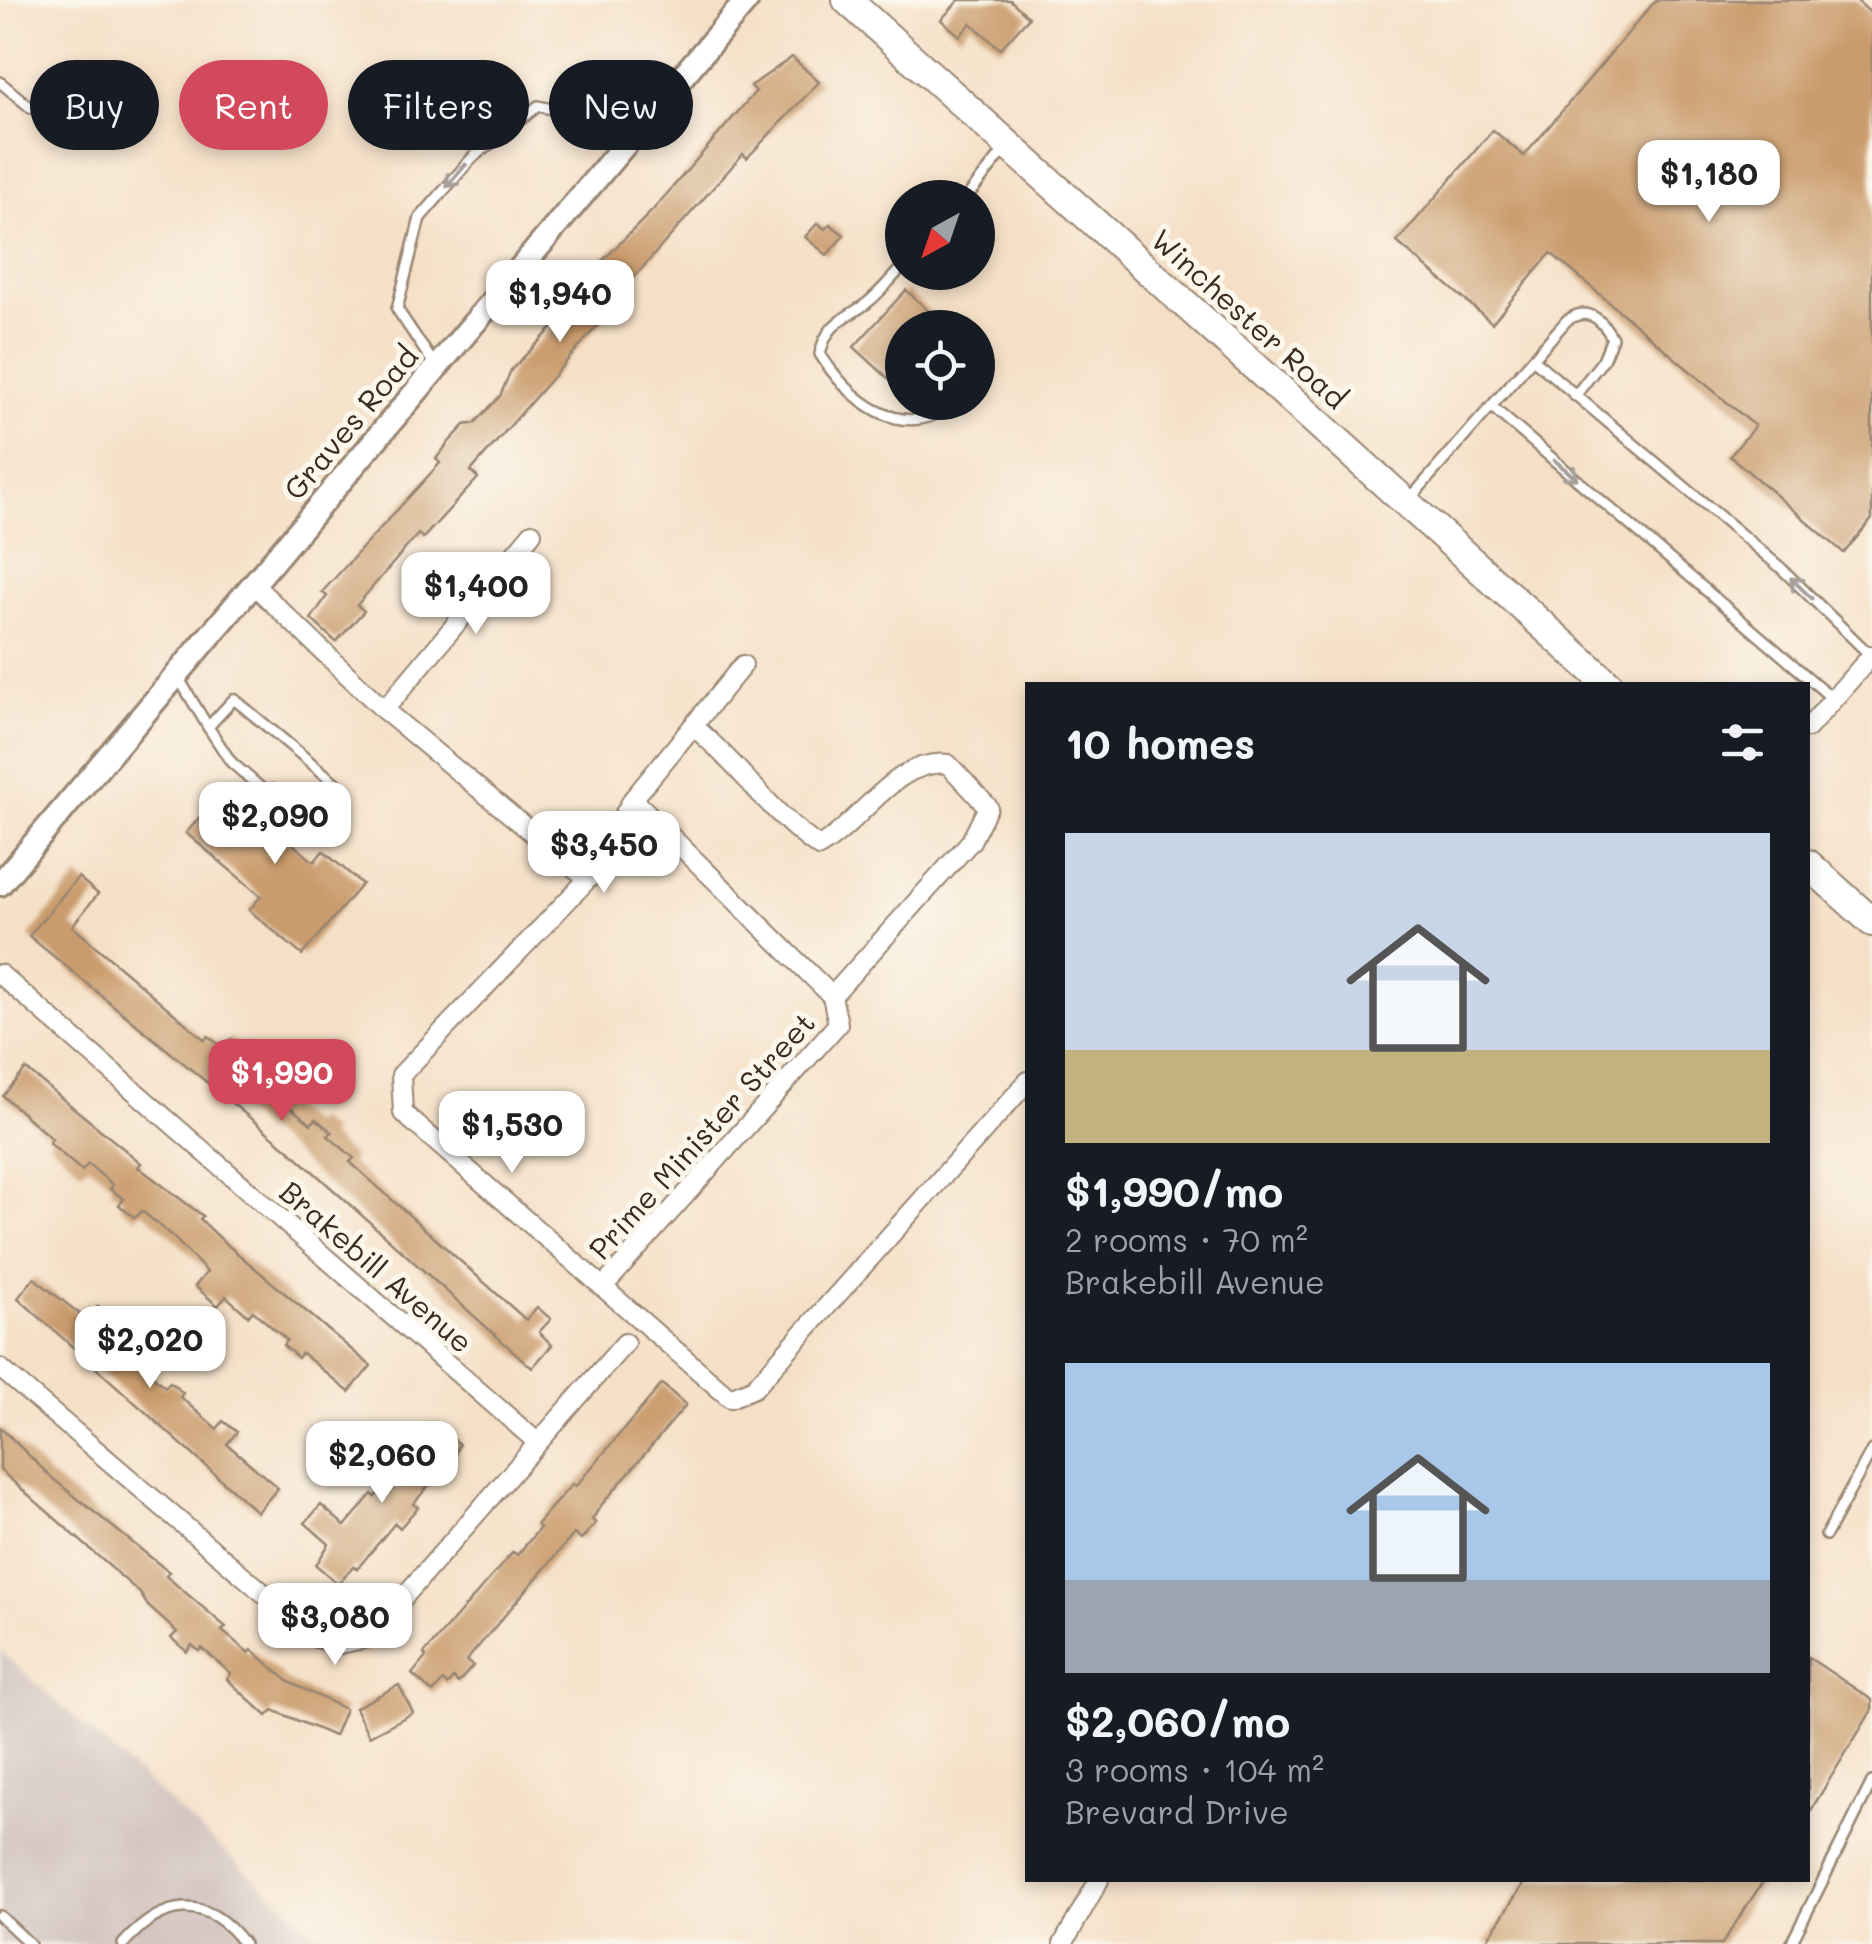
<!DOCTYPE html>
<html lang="en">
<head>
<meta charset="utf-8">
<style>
  :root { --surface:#171b24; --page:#20242c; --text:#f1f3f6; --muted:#9ea1a6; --accent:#d1495b }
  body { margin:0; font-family:Mali,sans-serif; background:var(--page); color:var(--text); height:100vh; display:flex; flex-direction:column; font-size:38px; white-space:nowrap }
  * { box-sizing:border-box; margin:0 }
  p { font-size:32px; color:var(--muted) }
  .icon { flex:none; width:55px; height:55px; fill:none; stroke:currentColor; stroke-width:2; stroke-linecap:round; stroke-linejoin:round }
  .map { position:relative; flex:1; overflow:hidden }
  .side { position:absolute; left:1025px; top:682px; width:785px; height:1200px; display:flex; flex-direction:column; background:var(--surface); border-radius:0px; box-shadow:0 5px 15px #0003 }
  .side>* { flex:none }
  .hud { position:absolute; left:30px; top:60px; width:845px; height:90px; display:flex; gap:20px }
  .needle { width:65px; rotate:220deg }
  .fabs { position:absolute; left:885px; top:180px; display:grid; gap:20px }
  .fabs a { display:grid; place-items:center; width:110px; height:110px; border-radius:50%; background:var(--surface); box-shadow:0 5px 15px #0003; font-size:50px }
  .price { position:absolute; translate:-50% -85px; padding:0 22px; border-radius:20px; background:#fff; color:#222; font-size:32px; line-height:65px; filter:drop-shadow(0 2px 5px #0008) }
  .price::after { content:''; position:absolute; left:50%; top:60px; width:30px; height:22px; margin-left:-15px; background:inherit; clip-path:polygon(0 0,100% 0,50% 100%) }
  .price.current { background:var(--accent); color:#fff }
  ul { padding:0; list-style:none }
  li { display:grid; align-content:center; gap:20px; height:530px; padding:0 40px }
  li span { display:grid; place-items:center; height:310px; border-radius:0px; color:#555 }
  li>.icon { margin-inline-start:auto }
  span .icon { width:180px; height:180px; fill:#fffc; stroke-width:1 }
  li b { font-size:42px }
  h2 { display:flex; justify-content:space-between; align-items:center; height:120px; padding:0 40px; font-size:42px }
  .tag { padding:0 35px; border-radius:45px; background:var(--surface); box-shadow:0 5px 15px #0003; font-size:35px; line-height:90px }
  .tag.current { background:var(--accent); color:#fff }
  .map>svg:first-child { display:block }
</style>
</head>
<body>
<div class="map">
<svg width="1872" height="1944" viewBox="0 0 1872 1944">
  <rect width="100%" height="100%" fill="#fbf7ec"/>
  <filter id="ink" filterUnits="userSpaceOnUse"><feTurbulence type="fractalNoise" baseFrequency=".01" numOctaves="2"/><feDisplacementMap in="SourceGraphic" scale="20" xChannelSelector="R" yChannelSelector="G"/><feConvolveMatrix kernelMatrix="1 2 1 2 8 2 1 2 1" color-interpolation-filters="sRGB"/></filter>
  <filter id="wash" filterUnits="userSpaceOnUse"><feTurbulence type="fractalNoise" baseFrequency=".0048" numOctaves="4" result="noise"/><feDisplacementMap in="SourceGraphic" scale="40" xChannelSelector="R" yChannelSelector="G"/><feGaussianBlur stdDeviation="2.25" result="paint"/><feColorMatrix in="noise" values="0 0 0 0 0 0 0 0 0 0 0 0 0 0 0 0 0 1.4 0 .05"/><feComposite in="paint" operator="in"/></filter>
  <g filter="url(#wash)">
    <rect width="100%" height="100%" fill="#f5e0c7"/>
    <!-- industrial -->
    <path fill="#cfc0bb" d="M0,1651l328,293h-328z"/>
    <g id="blocks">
      <!-- building -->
      <g fill="#ca9c6d">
        <path d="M959,0h51l19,17 -29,32 -29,-26 -11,13 -19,-16z"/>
        <path d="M1656,0h200l16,14v505l-28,34 -114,-97 25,-30 -204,-173 -59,70 -95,-81 96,-112 31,26z"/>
        <path d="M792,57l27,25 -72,76 -4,-4 -122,138 3,3 -153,176 7,7 -55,60 -5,-4 -61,71 7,6 -28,31 -25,-23 16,-23 -5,-4 118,-129 -4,-4 13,-17 16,-17 10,-2 25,-27 11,-26 72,-73 17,-34 52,-52 104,-120 -5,-5z"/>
        <path d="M818,223l7,6 5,-5 14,11 -17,20 -22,-18z"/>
        <path d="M906,290l41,38h-45v38l-12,14 -36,-33z"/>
        <path d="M273,784l17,15 -21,25 45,38 9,-11 39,33 -60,71 -53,-45 12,-14 -75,-63 40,-46 26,22z"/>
        <path d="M78,877l20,17 -26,32 133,114 3,-4 15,12 8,-9 19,17 -7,9 6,9 62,50 5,-5 16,13 -4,4 26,22 -4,4 176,158 11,-13 14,12 -12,13 13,13 -20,23 -243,-218 -260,-214z"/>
        <path d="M26,1069l115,94 -3,4 65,49 -3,3 24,23 147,124 -22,26 -47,-39 -4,5 -15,-13 4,-5 -34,-29 -5,5 -22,-20 -8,10 -23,-20 12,-14 -34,-35 -31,-26 -7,7 -16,-13 5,-6 -14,-10 3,-4 -25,-21 -6,7 -33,-28 3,-4 -49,-43z"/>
        <path d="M34,1278l52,41 12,-13 39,34 -11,13 39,34 5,-5 13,11 -3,4 37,32 6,-8 14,11 -10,12 51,44 -21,24 -239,-214z"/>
        <path d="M662,1384l24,21 -87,103 -7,12 4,3 -15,17 -7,-6 -108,127 7,5 -15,17 -5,-5 -6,7 -4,-4 -10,12 -21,-19 14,-17 -2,-3 89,-102 4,3 23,-27 -3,-4 35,-40 3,3z"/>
        <path d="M435,1423l24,21 -5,12 -41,48 5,3 -18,21 -5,-5 -38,46 -4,-3 -15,18 -22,-19 13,-21 -24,-21 16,-18 24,21 27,-32 3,3 48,-58 -6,-12 12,3z"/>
        <path d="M0,1427l52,51 117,94 -3,4 60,51 -4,4 27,22 3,-3 37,32 56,27 -11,27 -61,-26 -6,6 -40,-37 4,-5 -29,-26 -3,3 -7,-6 -5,7 -16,-14 6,-6 -29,-26 -8,-13 -140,-123z"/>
        <path d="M1808,1657l64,43v10l-64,105z"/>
        <path d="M399,1685l14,28 -44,23 -14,-28z"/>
        <path d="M1526,1880h238l-42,64h-238z"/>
      </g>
    </g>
  </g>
  <g filter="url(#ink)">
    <use href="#blocks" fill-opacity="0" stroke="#988572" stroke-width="2.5"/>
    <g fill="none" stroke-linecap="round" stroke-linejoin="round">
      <!-- service casing -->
      <g stroke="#988572" stroke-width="14">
        <g id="service">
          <path d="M0,82l31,26"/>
          <path d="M966,198l41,-51"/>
          <path d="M902,267c-11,12 -22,26 -35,36 -23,17 -40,19 -47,51 28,45 83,92 134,48"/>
          <path d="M1534,360l247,208 90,88"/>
          <path d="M436,367l-39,-58 23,-91 52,-60 66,-52 36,8 43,35"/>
          <path d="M1492,407l341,292"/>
          <path d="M1408,501l159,-181c21,-14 35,-1 45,18l-9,22 -28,36"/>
          <path d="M178,677l30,50 26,-28 105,87 -27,33h-11l-10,-7"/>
          <path d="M208,727l23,35 31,27"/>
          <path d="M1826,1535l46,-85"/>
          <path d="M0,1916l30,28"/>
          <path d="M123,1944c39,-44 83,-52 121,0"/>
          <path d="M1791,1944l81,-162"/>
        </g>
      </g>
      <!-- minor casing -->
      <g stroke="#988572" stroke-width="22">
        <g id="minor">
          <path d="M253,584l131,126 204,169"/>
          <path d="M743,665l-110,134 -45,80 -187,196 2,38 327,285 24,-10 274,-307"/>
          <path d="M384,710l148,-177"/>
          <path d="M1808,728l64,-73"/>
          <path d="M633,799l199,197"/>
          <path d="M0,974l537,468"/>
          <path d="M603,1287l235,-263 -6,-28 139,-155 17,-34 -40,-43c-53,-6 -86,58 -129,83 -48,-33 -81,-84 -126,-121"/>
          <path d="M0,1368l316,270 24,6 28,-6 257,-295"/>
          <path d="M1063,1944l36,-64"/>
        </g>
      </g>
      <!-- tertiary casing -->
      <g stroke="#988572" stroke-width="28">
        <path id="tertiary" d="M0,884l747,-884"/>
      </g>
      <!-- primary casing -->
      <g stroke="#988572" stroke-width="32">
        <g id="primary">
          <path d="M847,0l762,685"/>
          <path d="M1808,864l64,58"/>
        </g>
      </g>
      <!-- service -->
      <use href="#service" stroke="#fff" stroke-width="9"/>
      <!-- minor -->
      <use href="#minor" stroke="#fff" stroke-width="18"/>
      <!-- tertiary -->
      <use href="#tertiary" stroke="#fff" stroke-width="22"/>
      <!-- primary -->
      <use href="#primary" stroke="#fff" stroke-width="28"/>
    </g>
    <!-- one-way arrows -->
    <defs><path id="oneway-shaft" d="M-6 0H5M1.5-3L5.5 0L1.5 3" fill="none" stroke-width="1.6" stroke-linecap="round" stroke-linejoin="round" transform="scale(2.5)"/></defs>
    <g stroke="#a79f9a">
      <use href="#oneway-shaft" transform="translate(456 176) rotate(131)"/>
      <use href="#oneway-shaft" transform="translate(1566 470) rotate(40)"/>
      <use href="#oneway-shaft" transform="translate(1801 588) rotate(-136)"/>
    </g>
  </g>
  <g text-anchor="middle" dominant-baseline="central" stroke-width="10" stroke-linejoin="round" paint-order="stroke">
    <!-- street labels -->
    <g font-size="30" fill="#3b2a1e" stroke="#fbf7ec">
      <text transform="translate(1250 318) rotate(42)">Winchester Road</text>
      <text transform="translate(350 422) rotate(-50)">Graves Road</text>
      <text transform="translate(701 1135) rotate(-48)">Prime Minister Street</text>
      <text transform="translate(377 1266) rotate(41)">Brakebill Avenue</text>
    </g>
  </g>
</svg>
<div class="fabs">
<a><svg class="needle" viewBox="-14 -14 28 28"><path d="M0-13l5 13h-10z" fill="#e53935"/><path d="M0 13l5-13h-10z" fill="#9ea1a6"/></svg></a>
<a><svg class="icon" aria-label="locate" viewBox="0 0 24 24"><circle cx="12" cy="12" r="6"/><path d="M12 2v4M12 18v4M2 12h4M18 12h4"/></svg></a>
</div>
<b class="price" style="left:1709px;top:225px">$1,180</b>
<b class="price" style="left:560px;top:345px">$1,940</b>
<b class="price" style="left:476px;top:637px">$1,400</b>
<b class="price" style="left:275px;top:867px">$2,090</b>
<b class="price" style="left:604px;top:896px">$3,450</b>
<b class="price current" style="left:282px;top:1124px">$1,990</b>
<b class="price" style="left:512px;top:1176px">$1,530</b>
<b class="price" style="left:150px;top:1391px">$2,020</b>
<b class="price" style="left:382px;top:1506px">$2,060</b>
<b class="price" style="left:335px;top:1668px">$3,080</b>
<div class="hud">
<a class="tag">Buy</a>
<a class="tag current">Rent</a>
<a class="tag">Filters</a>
<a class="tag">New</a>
</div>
<section class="side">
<h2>10 homes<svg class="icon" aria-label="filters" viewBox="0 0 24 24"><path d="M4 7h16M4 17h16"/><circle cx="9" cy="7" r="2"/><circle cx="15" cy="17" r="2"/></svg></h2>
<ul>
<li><span style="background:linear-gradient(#c9d6e8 70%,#c2b280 0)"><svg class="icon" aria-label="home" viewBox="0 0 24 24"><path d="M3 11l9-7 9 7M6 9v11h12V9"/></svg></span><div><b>$1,990/mo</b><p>2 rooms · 70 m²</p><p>Brakebill Avenue</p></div></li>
<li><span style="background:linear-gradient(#a9c7e8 70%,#9aa5b1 0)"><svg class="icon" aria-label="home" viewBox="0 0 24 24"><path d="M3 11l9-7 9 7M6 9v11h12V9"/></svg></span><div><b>$2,060/mo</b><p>3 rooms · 104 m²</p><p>Brevard Drive</p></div></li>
</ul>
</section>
</div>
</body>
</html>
